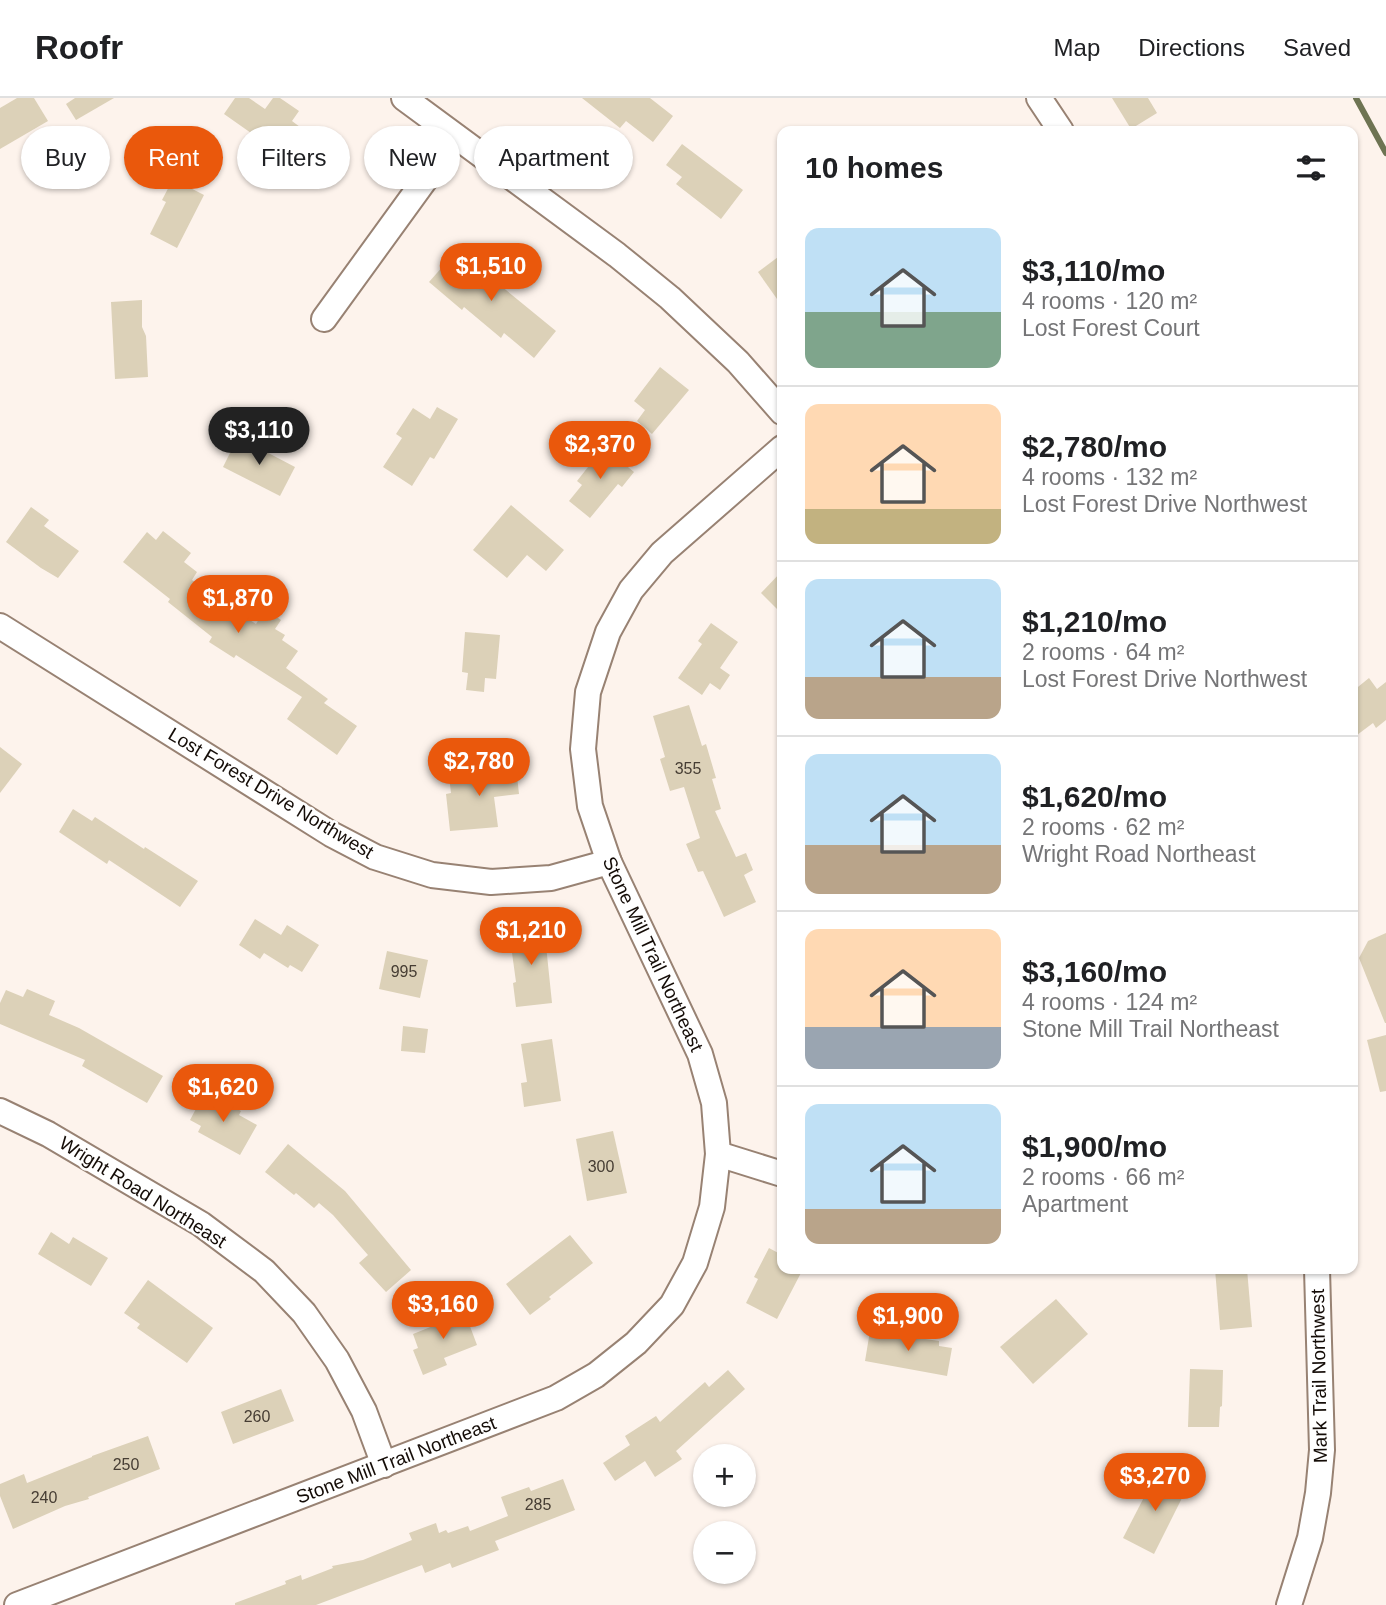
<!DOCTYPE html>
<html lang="en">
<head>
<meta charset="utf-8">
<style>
  :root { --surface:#fff; --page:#f2f2f2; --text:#202124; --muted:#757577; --line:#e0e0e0; --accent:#ea580c }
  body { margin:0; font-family:Helvetica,sans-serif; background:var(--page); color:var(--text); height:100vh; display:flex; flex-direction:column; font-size:26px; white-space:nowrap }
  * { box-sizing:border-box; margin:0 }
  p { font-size:23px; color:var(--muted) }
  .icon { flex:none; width:38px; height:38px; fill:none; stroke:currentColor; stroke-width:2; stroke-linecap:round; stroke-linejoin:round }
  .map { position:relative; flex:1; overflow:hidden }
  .details { position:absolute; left:777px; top:28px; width:581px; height:1148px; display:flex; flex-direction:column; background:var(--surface); border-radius:14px; box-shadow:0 2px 5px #0004 }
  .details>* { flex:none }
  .hud { position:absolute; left:21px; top:28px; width:651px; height:63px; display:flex; gap:14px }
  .fabs { position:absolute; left:693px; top:1346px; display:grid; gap:14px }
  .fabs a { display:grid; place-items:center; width:63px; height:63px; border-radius:50%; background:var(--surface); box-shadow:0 2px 5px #0004; font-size:35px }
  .price { position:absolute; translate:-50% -60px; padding:0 16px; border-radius:24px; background:var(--accent); color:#fff; font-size:23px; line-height:46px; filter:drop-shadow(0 2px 4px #0008) }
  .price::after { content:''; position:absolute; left:50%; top:42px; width:21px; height:16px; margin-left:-10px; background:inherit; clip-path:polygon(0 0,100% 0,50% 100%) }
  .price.selected { background:#222; color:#fff }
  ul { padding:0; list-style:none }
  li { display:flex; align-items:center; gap:21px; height:175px; padding:0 28px }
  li+li { border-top:2px solid var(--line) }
  li span { display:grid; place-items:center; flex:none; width:196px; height:140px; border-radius:14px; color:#555 }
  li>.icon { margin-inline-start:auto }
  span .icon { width:84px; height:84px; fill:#fffc; stroke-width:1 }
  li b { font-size:30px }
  h2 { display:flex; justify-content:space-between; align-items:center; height:84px; padding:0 28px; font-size:30px }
  .tag { padding:0 24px; border-radius:32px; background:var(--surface); box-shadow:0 2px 5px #0004; font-size:24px; line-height:63px }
  .tag.selected { background:var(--accent); color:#fff }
  header { display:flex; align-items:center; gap:42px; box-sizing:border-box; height:98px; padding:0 35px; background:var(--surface); border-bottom:2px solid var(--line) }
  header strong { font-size:33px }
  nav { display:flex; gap:38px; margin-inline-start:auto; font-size:24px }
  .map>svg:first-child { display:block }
</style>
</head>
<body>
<header>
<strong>Roofr</strong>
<nav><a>Map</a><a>Directions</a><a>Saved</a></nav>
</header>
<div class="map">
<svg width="1386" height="1507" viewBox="0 0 1386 1507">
  <rect width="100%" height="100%" fill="#fdf3ec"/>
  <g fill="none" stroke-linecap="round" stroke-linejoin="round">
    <!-- stream -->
    <path stroke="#6e7453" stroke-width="6" d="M1356,0l30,55"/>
  </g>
  <!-- building -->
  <g fill="#dcd1b8">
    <path d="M17,0h17l14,23 -48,28v-41z"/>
    <path d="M75,0h39l-38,22 -10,-16z"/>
    <path d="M235,0h14l16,11 8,-11h7l19,13 -7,10 12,9 -19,27 -61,-43z"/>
    <path d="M582,0h68l23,18 -20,26 -27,-21 -6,7z"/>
    <path d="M1112,0h36l9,15 -26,16z"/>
    <path d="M682,46l61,46 -22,29 -45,-35 6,-7 -16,-12z"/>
    <path d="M173,81l31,16 -27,53 -27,-14 16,-32 -4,-2z"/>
    <path d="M459,150l33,28 -2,1 66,54 -22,27 -30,-25 -3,5 -37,-31 -2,3 -33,-28z"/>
    <path d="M782,156v52l-24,-34z"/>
    <path d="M142,202v27l4,9 2,41 -33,2 -4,-77z"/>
    <path d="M660,269l29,23 -37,44 -15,-13 8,-11 -11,-9z"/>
    <path d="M437,309l21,12 -24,40 -4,-2 -18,29 -29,-19 19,-29 -6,-4 17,-26 17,11z"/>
    <path d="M238,339l57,30 -15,29 -57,-29z"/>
    <path d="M601,347l33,27 -12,15 -4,-3 -28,34 -21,-17 13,-16 -5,-4 15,-19 -3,-2z"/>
    <path d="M511,407l53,45 -18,21 -19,-16 -20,23 -34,-28z"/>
    <path d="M31,409l18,13 -5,6 35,25 -21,27 -17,-10 -35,-26z"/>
    <path d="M163,433l28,22 -7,9 13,10 -5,8 38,30 1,-2 25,16 9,-15 16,11 -6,9 10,6 -3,5 16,11 -12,17 42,31 -4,4 33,23 -20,29 -50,-36 15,-22 -66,-42 -2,3 -25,-16 3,-5 -44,-35 2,-3 -47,-37 24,-30 9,8z"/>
    <path d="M782,473v43l-21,-21z"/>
    <path d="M711,525l27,19 -18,26 10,7 -10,15 -10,-7 -8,12 -24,-17 24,-34 -4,-3z"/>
    <path d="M465,534l35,3 -4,44 -11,-1 -1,14 -18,-2 2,-17 -6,-1z"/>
    <path d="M1369,580l8,11 9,-7v38l-10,8 -3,-5 -20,15v-47z"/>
    <path d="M689,607l13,41 4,-2 10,34 -4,1 9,30 -6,2 21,46 10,-4 7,17 -9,5 12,27 -32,15 -21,-46 -5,1 -12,-28 14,-6 -16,-51 -14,4 -10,-32 5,-2 -12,-41z"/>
    <path d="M0,649l22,17 -22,29z"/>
    <path d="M516,669l3,27 -25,3 4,30 -48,4 -4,-37 5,-1 -2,-17z"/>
    <path d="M73,711l19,12 3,-4 49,32 1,-2 53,34 -18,26 -71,-47 -2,4 -48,-32z"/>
    <path d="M255,821l26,16 6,-10 32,20 -17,27 -12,-7 -2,3 -24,-15 -4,6 -21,-14z"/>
    <path d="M544,828l8,77 -36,4 -3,-24 3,-1 -7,-51z"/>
    <path d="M1386,835v90h-1l-26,-65 9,-17z"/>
    <path d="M387,853l41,9 -8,38 -41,-9z"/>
    <path d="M27,891l28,12 -6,14 30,13 84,48 -16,27 -65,-37 3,-6 -85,-36v-21l6,-13 17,7z"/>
    <path d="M403,928l25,3 -3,24 -24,-2z"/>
    <path d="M1386,937v56l-6,1 -13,-52z"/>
    <path d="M552,941l9,62 -37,6 -3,-24 6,-1 -6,-38z"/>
    <path d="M205,994l36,19 -2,4 18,10 -17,30 -42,-23 3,-6 -11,-6z"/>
    <path d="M613,1033l14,62 -40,8 -11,-62z"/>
    <path d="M288,1046l57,47 66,79 -25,22 -27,-29 9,-8 -35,-40 -14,-12 -5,5 -18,-15 -2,2 -29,-23z"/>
    <path d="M51,1134l18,12 4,-7 35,21 -17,28 -53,-32z"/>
    <path d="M570,1137l23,28 -44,34 2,2 -21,16 -24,-31z"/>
    <path d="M769,1150l13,7v14h21l-26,50 -31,-16 12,-24 -4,-2z"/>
    <path d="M1215,1171h32l5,58 -32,3z"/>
    <path d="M148,1182l65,48 -26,35 -50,-35 3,-4 -16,-11z"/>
    <path d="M1056,1201l32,35 -55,50 -33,-37z"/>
    <path d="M452,1212l2,7 11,-4 12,32 -33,13 3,7 -24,10 -10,-25 5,-2 -5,-14 20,-8 -3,-7z"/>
    <path d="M870,1233l69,10v5l13,2 -5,28 -82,-15z"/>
    <path d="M1190,1271l33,1 -1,36 -2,1 -1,20h-31z"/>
    <path d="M728,1272l17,19 -69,62 6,8 -27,18 -10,-16 -30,20 -12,-18 27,-18 -5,-9 31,-20 4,6 45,-40 4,5z"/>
    <path d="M281,1291l13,32 -61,23 -12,-32z"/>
    <path d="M148,1338l12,33 -72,28 1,2 -24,7 -52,23 -13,-33v-12l24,-10 3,9 65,-26v-1z"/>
    <path d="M1157,1374l30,16 -33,66 -31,-16z"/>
    <path d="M563,1381l12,31 -80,31 4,9 -47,18 -2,-5 -25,10 -3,-8 -106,40h-81v-2l51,-19 -1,-3 16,-6 1,5 31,-12 -1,-2 31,-6 49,-20 -3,-7 27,-10 3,10 7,-3 2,3 20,-7 2,5 38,-15 -7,-19 28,-10 2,4z"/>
  </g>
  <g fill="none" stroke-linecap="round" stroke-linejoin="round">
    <!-- street casing -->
    <g stroke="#988273" stroke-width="28">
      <g id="street">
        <path d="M404,0l213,157 53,43 68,64 44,50"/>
        <path d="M1039,0l22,33"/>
        <path d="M324,221l132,-182"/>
        <path d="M0,528l331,208 44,23 57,18 59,7 60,-4 58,-16"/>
        <path d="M0,1013l48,23 153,90 63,47 40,42 33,47 27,51 20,54"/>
        <path d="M718,1056l64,20"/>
        <path d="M17,1507l539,-207 40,-23 40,-32 36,-38 23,-42 17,-56 6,-53 -4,-51 -14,-49 -91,-192 -19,-56 -7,-57 5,-57 20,-60 23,-42 31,-37 120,-105"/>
        <path d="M1289,1507l21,-67 8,-45 4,-43 -5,-181"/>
      </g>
    </g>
    <!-- street -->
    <use href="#street" stroke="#fff" stroke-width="24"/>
  </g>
  <g text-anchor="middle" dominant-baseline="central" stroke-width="5" stroke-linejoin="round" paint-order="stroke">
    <!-- number labels -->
    <g font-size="16" fill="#463d33">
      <text x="688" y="670">355</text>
      <text x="404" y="873">995</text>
      <text x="601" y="1068">300</text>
      <text x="257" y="1318">260</text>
      <text x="126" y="1366">250</text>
      <text x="44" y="1399">240</text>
      <text x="538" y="1406">285</text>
    </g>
    <!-- street labels -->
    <g font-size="19" fill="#140c07" stroke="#fff">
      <text transform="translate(271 695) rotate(31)">Lost Forest Drive Northwest</text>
      <text transform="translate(653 856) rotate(65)">Stone Mill Trail Northeast</text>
      <text transform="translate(143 1094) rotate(32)">Wright Road Northeast</text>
      <text transform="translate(1319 1278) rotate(-91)">Mark Trail Northwest</text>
      <text transform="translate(396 1362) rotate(-21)">Stone Mill Trail Northeast</text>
    </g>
  </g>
</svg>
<div class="fabs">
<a>+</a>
<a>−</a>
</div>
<b class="price" style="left:491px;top:205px">$1,510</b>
<b class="price selected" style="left:259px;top:369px">$3,110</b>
<b class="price" style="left:600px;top:383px">$2,370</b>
<b class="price" style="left:238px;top:537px">$1,870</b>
<b class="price" style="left:479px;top:700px">$2,780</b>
<b class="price" style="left:531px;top:869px">$1,210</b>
<b class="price" style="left:223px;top:1026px">$1,620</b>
<b class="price" style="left:443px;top:1243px">$3,160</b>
<b class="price" style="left:908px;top:1255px">$1,900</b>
<b class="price" style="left:1155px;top:1415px">$3,270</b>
<div class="hud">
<a class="tag">Buy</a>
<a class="tag selected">Rent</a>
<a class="tag">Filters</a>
<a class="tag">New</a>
<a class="tag">Apartment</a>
</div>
<section class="details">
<h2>10 homes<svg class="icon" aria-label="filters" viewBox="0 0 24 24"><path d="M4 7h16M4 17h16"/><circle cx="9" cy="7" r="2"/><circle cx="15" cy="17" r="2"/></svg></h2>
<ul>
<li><span style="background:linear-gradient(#bfe0f5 60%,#7fa58c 0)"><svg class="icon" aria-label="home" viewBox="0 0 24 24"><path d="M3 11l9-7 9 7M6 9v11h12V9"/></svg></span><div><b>$3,110/mo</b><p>4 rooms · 120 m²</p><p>Lost Forest Court</p></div></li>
<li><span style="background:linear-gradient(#ffd9b3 75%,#c2b280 0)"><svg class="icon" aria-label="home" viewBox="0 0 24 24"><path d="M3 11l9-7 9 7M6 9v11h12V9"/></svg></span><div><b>$2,780/mo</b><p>4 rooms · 132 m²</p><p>Lost Forest Drive Northwest</p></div></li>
<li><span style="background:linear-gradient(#bfe0f5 70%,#b9a48a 0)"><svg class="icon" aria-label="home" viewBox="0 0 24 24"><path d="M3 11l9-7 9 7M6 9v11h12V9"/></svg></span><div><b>$1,210/mo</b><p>2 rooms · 64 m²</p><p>Lost Forest Drive Northwest</p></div></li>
<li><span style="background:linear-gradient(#bfe0f5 65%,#b9a48a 0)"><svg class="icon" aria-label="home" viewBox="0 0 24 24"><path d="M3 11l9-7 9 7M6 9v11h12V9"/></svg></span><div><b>$1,620/mo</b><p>2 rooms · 62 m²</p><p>Wright Road Northeast</p></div></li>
<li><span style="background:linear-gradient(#ffd9b3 70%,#9aa5b1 0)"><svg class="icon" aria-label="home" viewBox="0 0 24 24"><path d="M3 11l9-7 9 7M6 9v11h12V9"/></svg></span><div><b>$3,160/mo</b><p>4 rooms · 124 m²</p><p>Stone Mill Trail Northeast</p></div></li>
<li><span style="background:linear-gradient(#bfe0f5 75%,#b9a48a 0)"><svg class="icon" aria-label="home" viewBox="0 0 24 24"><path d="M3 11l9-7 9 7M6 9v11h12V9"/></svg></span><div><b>$1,900/mo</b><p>2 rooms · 66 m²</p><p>Apartment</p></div></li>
</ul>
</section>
</div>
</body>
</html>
